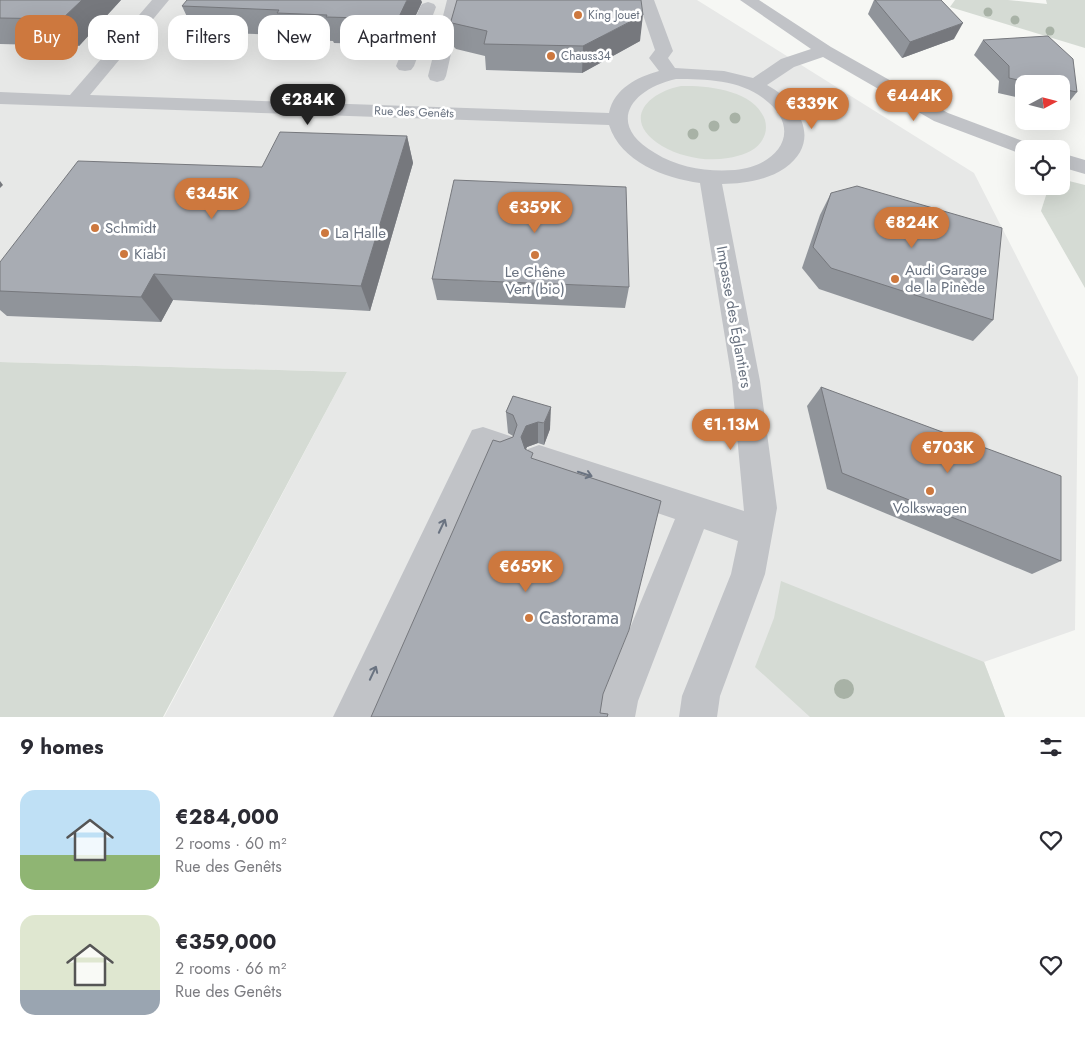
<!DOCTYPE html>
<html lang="en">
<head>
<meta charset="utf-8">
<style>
  :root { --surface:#fff; --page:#f7f7f7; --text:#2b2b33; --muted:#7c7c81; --accent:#cd783e }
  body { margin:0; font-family:Jost,sans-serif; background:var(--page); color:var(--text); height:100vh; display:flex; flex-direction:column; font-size:19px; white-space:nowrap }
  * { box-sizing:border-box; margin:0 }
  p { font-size:16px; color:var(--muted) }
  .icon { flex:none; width:28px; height:28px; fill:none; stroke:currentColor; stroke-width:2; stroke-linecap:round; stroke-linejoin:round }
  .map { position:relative; height:717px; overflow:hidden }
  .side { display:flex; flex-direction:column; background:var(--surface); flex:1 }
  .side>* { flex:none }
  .guide { position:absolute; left:15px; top:15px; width:500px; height:45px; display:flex; gap:10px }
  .needle { width:32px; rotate:83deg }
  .fabs { position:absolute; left:1015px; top:75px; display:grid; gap:10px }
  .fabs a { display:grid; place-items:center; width:55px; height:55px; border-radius:10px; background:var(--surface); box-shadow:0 5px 20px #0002; font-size:25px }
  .price { position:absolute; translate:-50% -42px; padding:0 11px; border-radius:18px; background:var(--accent); color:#fff; font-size:16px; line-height:32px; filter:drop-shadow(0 1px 2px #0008) }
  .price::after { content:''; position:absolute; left:50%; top:30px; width:15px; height:11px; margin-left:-8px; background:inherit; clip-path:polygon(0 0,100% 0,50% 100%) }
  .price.selected { background:#222; color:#fff }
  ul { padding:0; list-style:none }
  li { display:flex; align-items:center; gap:15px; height:125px; padding:0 20px }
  li span { display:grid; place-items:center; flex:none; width:140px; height:100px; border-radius:15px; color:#555 }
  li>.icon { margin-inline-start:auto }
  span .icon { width:60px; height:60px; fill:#fffc; stroke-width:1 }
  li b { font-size:21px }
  h2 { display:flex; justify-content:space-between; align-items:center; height:60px; padding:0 20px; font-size:21px }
  .tag { padding:0 18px; border-radius:15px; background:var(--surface); box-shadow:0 5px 20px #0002; font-size:18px; line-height:45px }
  .tag.selected { background:var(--accent); color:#fff }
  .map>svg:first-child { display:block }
</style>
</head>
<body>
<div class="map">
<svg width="1085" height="717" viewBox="0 0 1085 717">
  <rect width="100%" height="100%" fill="#f6f7f4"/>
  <!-- built -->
  <path fill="#e7e8e7" d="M0,0h697l277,173 104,204 -3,253 -91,32 21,55h-841l183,-345 -347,-10z"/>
  <!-- green -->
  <g fill="#d5dbd4">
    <path d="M955,0h53l39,4 -1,-4h39v48l-135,-41z"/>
    <path d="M681,86c26,-1 74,4 84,34 2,8 1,15 -4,22 -7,10 -21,14 -33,16 -22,4 -47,-1 -66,-12 -41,-25 -16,-53 19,-60z"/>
    <path d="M1061,179l24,6v103l-44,-77 8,-25h12z"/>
    <path d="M0,362l347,10 -184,345h-163z"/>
    <path d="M781,581l203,81 21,55h-195l-55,-50 19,-49z"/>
  </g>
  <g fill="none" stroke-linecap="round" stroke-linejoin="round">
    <!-- minor -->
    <g fill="#c1c3c7" fill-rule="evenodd">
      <path d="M152,0h17l-79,95 519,18c5,-25 29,-36 50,-42l-10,-13 6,-8 -17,-50h16l19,51 -5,7 7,10 49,3 29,7 28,-19 30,-10 -71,-49h19l72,47 117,66 83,31 3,5h-10v6l-90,-34 -111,-64 -29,10 -27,18c32,17 56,56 18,83 -17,12 -42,16 -63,16l38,197 17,127 -12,66 -45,122 -3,21h-38l3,-21 49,-122 7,-33 -34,-12 -66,172 -3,16h-38l3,-16 75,-182 -147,-50 -4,-10 4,-10 11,-4 205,66 -12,-130 -32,-198c-36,-5 -79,-21 -91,-58l-609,-21v-12l70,3zM676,79c30,0 63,1 87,19 42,31 16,68 -28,72 -28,2 -56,-2 -80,-17 -50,-29 -24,-64 21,-74z"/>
      <path d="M447,0h16l-17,76 -2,4 -7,2 -7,-2 -2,-4z"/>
      <path d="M428,2l6,2 2,3 -22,59 -3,4 -6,1 -6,-1 -3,-4 24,-59 2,-3z"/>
      <path d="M1061,153l24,7v14l-24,-7z"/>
      <path d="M483,427l30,10 4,10 -4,10 -11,4 -11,-5 -119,261h-39l139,-287z"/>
    </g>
  </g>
  <!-- trees -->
  <g fill="#a8b2a6">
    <circle cx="988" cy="12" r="4.5"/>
    <circle cx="1015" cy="20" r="4.5"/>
    <circle cx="1050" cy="31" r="4.5"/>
    <circle cx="735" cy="118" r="5.5"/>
    <circle cx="714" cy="126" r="5.5"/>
    <circle cx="693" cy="134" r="5.5"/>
    <circle cx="844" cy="689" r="10"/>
  </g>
  <!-- wall -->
  <g fill="#90949a">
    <path d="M0,0h121l-42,46 -79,-2z"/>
    <path d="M874,0h67l13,39 -52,19 -34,-44z"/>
    <path d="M422,2l-20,43 -68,-2 -1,-2 -47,-2 -1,-4 -91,-3 -12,-26z"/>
    <path d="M451,21l189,20 -58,32 -96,-3 -1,-14 -29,-7 -2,-2z"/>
    <path d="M983,40l94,52 -12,15h-4v-23h-37v15l-26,-6 1,-12 -25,-26z"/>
    <path d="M407,136l6,27 -43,148 -197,-11 -12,22 -154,-6 -7,-6v-48l262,-95z"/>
    <path d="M831,193l162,127 -20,21 -154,-52 -17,-21 18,-53z"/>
    <path d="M432,279l197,8 -4,21 -188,-8z"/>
    <path d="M821,387l240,174 -29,13 -205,-85 -20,-83z"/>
    <path d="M513,396l37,33 -6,16 -6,-2 -11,4 -156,270 129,-275 13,-5v-1l-5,-3 -2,-21z"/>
  </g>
  <!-- shaded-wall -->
  <g fill="#76787d">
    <path d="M82,0h39l-42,46 -17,-27z"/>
    <path d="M407,0h14l1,2 -20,43 -4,-26z"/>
    <path d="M643,15l-3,26 -58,32 1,-27z"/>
    <path d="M963,23l-9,16 -52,19 8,-16z"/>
    <path d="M407,136l6,27 -43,148 -9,-25z"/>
    <path d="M0,181l3,4 -3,3z"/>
    <path d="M154,274l19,26 -12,22 -20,-25z"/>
    <path d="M551,407l-1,22 -6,16v-22z"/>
    <path d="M538,422v21l-11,4 -5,11 -1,-21 5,-11z"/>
  </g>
  <!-- building -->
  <g fill="#a8acb3" stroke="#76787d">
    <path d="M0,0h82l-20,19 -62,-1z"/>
    <path d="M187,0h220l-9,19 -72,-2 1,-2 -50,-2 2,-3 -97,-4z"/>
    <path d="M457,0h184l2,15 -60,31 -99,-2 3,-13 -35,-8 -1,-2z"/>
    <path d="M875,0h66l22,23 -53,19z"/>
    <path d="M1048,36l25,23 4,33 -16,-3v-5h-25l-27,-6v-12l-26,-26z"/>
    <path d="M280,132l127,4 -46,150 -207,-12 -13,23 -141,-6v-29l78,-101 184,6z"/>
    <path d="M454,180l172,7 3,100 -197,-8z"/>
    <path d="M857,186l145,42 -9,92 -162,-52 -18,-21 18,-54z"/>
    <path d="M821,387l240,89v85l-219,-88z"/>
    <path d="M513,396l38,11 -7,16 -6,-1 -12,4 -5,11 4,12 8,4 -2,5 130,43 -32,129 -26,64 -3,19 8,1 -1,3h-236l122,-277 7,2 13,-5 4,-12 -4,-10 -7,-3z"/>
  </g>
  <!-- one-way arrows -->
  <defs><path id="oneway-shaft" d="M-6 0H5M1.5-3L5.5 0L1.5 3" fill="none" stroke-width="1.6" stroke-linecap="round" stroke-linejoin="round" transform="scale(1.25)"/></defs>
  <g stroke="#6a7381">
    <use href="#oneway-shaft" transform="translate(585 474) rotate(18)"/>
    <use href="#oneway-shaft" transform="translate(442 526) rotate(-65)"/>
    <use href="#oneway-shaft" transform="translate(373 673) rotate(-65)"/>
  </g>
  <!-- markers -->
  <g fill="#cd783e" stroke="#fff" stroke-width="2">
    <circle cx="578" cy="15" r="5"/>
    <circle cx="551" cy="56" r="5"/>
    <circle cx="95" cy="228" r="5"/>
    <circle cx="325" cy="233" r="5"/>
    <circle cx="124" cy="254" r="5"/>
    <circle cx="535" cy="255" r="5"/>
    <circle cx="895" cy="279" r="5"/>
    <circle cx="930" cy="491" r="5"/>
    <circle cx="529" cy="618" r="5"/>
  </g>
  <g text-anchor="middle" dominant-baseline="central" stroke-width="5" stroke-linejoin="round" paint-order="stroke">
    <!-- far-poi labels -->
    <g font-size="12" fill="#6a7381" stroke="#fff" text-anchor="start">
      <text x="588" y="15">King Jouet</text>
      <text x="561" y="56">Chauss34</text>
    </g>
    <!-- far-street labels -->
    <g font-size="12" fill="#6a7381" stroke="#fff">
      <text transform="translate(414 112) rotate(2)">Rue des Genêts</text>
    </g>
    <!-- poi labels -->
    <g font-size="15" fill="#6a7381" stroke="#fff" text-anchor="start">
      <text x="105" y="228">Schmidt</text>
      <text x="335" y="233">La Halle</text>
      <text x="134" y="254">Kiabi</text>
      <text x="905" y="270">Audi Garage<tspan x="905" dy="17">de la Pinède</tspan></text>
      <text x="535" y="272" text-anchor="middle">Le Chêne<tspan x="535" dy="17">Vert (bio)</tspan></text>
      <text x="930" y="508" text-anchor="middle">Volkswagen</text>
    </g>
    <!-- street labels -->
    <g font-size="15" fill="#6a7381" stroke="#fff">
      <text transform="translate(734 317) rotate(80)">Impasse des Églantiers</text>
    </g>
    <!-- near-poi labels -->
    <g font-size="18" fill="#6a7381" stroke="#fff" text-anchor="start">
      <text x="539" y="618">Castorama</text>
    </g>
  </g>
</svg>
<div class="fabs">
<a><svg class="needle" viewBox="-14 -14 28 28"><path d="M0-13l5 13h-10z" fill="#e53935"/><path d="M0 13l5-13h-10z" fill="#7c7c81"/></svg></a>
<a><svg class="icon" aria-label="locate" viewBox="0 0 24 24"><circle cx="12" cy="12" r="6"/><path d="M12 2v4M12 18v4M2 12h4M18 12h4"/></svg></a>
</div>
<b class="price" style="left:914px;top:122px">€444K</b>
<b class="price selected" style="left:308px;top:126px">€284K</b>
<b class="price" style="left:812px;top:130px">€339K</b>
<b class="price" style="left:212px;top:220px">€345K</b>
<b class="price" style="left:535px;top:234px">€359K</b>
<b class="price" style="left:912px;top:249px">€824K</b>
<b class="price" style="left:731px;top:451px">€1.13M</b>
<b class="price" style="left:948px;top:474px">€703K</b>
<b class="price" style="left:526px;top:593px">€659K</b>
<div class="guide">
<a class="tag selected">Buy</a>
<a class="tag">Rent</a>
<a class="tag">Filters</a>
<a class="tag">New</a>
<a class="tag">Apartment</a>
</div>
</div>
<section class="side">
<h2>9 homes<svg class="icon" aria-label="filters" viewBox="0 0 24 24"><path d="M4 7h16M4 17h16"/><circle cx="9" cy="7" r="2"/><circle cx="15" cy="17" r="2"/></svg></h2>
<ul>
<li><span style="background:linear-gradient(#bfe0f5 65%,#8fb573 0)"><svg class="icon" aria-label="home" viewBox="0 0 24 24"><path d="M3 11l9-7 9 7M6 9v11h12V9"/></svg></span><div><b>€284,000</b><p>2 rooms · 60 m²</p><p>Rue des Genêts</p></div><svg class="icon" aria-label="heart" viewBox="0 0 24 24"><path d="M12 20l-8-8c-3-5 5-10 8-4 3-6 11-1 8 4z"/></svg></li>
<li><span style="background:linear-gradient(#dfe7d0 75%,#9aa5b1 0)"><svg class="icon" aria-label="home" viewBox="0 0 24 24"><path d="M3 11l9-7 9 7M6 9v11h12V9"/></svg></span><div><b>€359,000</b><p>2 rooms · 66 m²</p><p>Rue des Genêts</p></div><svg class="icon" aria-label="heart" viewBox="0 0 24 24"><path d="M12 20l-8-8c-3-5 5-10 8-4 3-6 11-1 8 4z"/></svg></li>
</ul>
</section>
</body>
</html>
